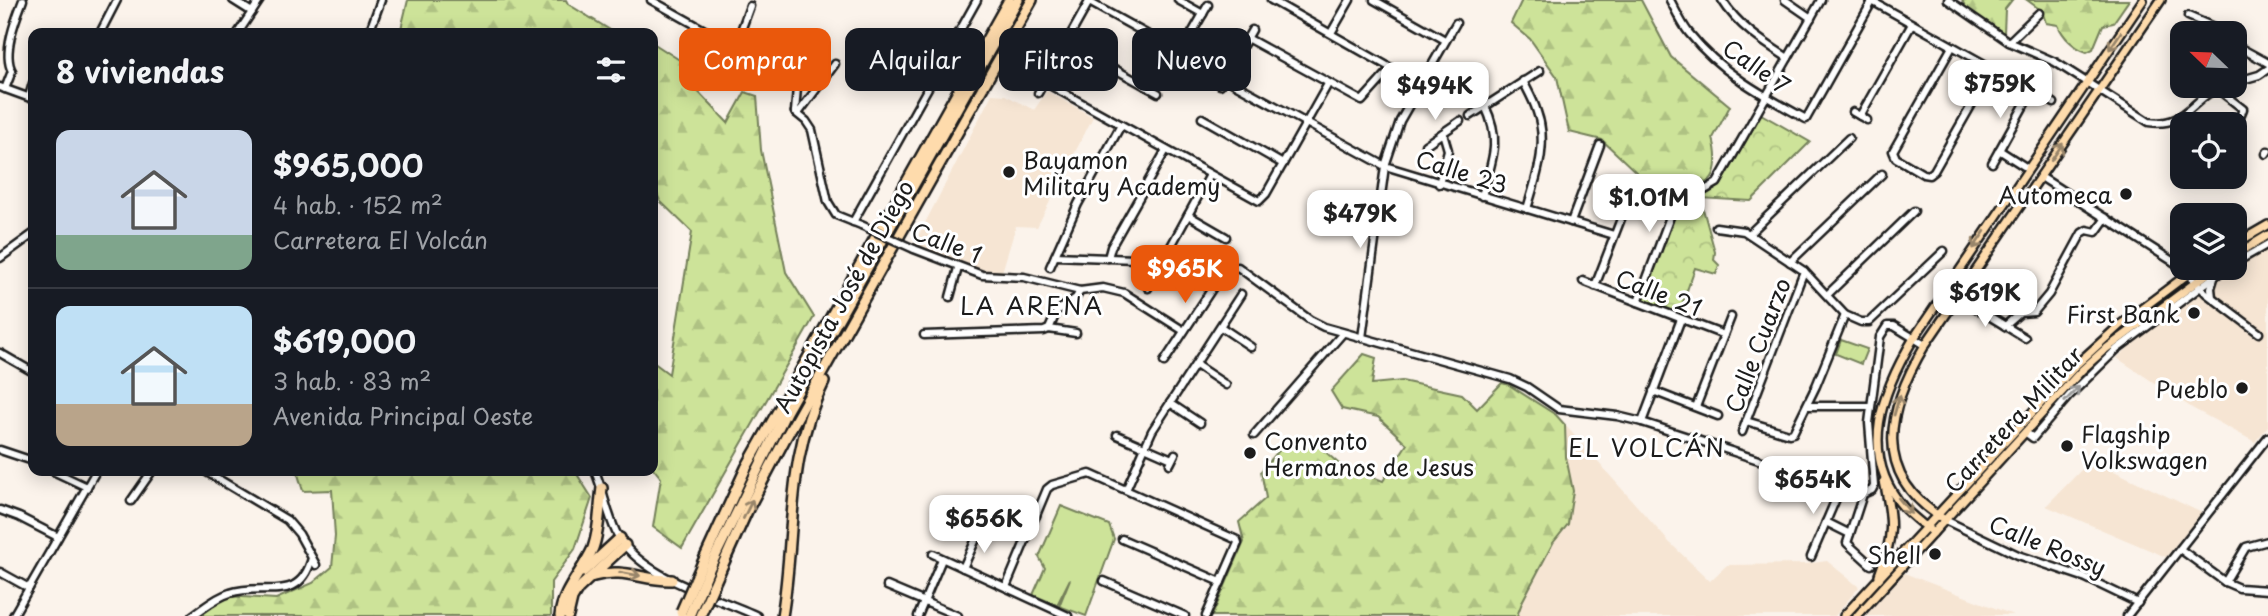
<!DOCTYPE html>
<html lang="es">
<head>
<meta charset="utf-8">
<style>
  :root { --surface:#171b24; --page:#242831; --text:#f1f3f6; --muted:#9ea1a6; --line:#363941; --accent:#ea580c }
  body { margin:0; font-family:"Playpen Sans",sans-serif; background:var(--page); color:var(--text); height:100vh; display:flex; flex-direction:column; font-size:26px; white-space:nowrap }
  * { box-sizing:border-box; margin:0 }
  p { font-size:23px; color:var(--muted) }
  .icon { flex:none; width:38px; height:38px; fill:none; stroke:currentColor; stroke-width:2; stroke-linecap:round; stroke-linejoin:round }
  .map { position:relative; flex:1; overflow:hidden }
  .details { position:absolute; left:28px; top:28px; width:630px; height:448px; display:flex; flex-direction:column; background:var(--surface); border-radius:14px; box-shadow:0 4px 18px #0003 }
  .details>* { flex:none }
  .guide { position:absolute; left:679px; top:28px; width:665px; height:63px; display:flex; gap:14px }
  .needle { width:46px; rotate:293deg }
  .controls { position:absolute; left:2170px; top:21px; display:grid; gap:14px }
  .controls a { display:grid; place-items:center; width:77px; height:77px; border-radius:14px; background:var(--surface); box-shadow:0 4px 18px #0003; font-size:35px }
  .price { position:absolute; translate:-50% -60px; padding:0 16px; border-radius:14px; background:#fff; color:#222; font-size:23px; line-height:46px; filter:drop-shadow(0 2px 4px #0008) }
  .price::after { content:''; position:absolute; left:50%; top:42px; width:21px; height:16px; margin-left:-10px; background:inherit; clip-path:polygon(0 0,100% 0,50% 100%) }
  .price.selected { background:var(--accent); color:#fff }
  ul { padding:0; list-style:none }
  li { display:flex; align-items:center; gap:21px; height:175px; padding:0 28px }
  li+li { border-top:2px solid var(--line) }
  li span { display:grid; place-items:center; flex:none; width:196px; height:140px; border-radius:14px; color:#555 }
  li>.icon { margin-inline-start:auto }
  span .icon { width:84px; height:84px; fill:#fffc; stroke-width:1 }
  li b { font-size:30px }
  h2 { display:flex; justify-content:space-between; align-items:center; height:84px; padding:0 28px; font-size:30px }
  .chip { padding:0 24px; border-radius:14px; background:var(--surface); box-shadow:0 4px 18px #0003; font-size:24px; line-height:63px }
  .chip.selected { background:var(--accent); color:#fff }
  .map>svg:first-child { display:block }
</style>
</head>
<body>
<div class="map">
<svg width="2268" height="616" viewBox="0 0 2268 616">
  <defs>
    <pattern id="forest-firs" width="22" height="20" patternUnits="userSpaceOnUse" patternTransform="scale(1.75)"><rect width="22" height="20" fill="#cde399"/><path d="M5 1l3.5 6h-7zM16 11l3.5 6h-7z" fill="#afc283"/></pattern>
    <pattern id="park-crowns" width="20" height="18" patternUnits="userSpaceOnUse" patternTransform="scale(1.75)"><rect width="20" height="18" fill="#cde399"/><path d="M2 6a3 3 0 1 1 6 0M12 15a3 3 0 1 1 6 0" fill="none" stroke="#afc283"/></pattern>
  </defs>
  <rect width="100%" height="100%" fill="#fbf3eb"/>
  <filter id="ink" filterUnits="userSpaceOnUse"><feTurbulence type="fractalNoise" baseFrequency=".0143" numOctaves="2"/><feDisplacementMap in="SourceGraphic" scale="14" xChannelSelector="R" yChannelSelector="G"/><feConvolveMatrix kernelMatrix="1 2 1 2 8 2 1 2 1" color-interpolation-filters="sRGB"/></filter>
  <g filter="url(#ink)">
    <!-- built -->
    <g fill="#f6e5d3">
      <path d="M1047,91l46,26 -56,110 -21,-1 -14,46 -21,-1 -69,-23 80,-154 13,1 29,15z"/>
      <path d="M2268,249v177l-13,16 -63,-34 -75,-50 35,-32 61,-46z"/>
      <path d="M1565,425l104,117 41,39 17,-16 78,-1 22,-3 32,26 -24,29h-318l6,-16 30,-57 15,-19z"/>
      <path d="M2091,460l111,53 -36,44 -120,-51z"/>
      <path d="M1904,573l109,42 -148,1z"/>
    </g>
    <!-- green -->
    <g fill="#cde399" stroke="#74805a" stroke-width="2">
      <path d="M1841,340l26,9 -6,15 -25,-10z"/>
      <path d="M1061,506l48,19 5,14 -28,77 -27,-10 11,-27 -13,26 -24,-10 12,-27 -6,-11z"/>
    </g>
    <!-- forest -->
    <g fill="url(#forest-firs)" stroke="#74805a" stroke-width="2">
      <path d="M408,0h158l2,4 47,29h-215z"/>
      <path d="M1522,0h119l30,57 59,49 -17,32c4,15 8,46 -15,46 -9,0 -14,-3 -22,-1l-3,5 -35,-14 -36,-34 -33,-8 -12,-55 -27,-38 -19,-16z"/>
      <path d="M1962,0h50l-7,9 -1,24 -6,1 -31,-23z"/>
      <path d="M2027,0h102l-16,23 -10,2 -10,24 -6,3c-13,-4 -24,-15 -29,-27l-12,-2 -4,-12z"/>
      <path d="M653,43l39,25v17l36,38 17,-31 12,4 4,54 25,122 28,45 -132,231 -29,-21 8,-49 -8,-10v-106l16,12 23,-142 -32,-31 -7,-17z"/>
      <path d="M1364,354l12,4 -4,26 30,-3 60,13 15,15 25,-26 7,2 47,30 9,10 1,32 7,34 -5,33 -15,19 -30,57 -6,16h-305l32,-74 -5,-20 27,-24 -5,-27 22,-25 28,-7 28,25 44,17 24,-37 -29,-27 -36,-8 -11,-18z"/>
      <path d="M297,471h278l17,27 -17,51 -24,33v34h-359l33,-20 51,3 37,-16 19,-16 3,-31 -3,-46 -29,1z"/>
    </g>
    <!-- park -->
    <path fill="url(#park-crowns)" stroke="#74805a" stroke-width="2" d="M1761,114l49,28 -59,59 -51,-3 15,54 -1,8 5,5 -3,9 -21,-6 -16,45 -34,-13 -1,-4 39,-103 23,1 15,-9z"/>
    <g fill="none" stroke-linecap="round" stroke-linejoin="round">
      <!-- minor casing -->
      <g stroke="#1c1c1c" stroke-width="11">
        <g id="minor">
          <path d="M233,0l19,12"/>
          <path d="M651,0l84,47 9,9"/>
          <path d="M1178,0l25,14"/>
          <path d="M1271,0l127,72"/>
          <path d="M1374,0l71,40"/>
          <path d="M1670,0c6,11 11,23 19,33 31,39 73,62 117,86l67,-119"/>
          <path d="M1722,0c16,26 41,42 66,58"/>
          <path d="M1785,0l26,18"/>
          <path d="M1870,0l184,103"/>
          <path d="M1948,0l61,42 46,20 94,60c38,6 44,-27 75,-36"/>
          <path d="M1089,2l92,51"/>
          <path d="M2188,16l28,12 7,5"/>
          <path d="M100,33l17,-33"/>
          <path d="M238,33l22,-33"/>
          <path d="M369,33l12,-33"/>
          <path d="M1331,33l19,-33"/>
          <path d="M1247,38l115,63 30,-33"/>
          <path d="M1066,42l92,51"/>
          <path d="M2009,42l30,-29"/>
          <path d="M2235,45l33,18"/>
          <path d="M735,47l15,-41"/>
          <path d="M1952,47l-59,104 3,7 27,16 6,1 5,-4 58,-102"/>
          <path d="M1176,61l32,-56"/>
          <path d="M1224,78l161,88 229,69"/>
          <path d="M1523,81c5,10 11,20 14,31 12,32 -1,66 -10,97"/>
          <path d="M1044,82l215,119 7,-7 62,-110"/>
          <path d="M2235,82l24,-7 9,-6"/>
          <path d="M1220,85l32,-55"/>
          <path d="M0,87l33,12"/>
          <path d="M2216,88l27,21 -6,15"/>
          <path d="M5,89l7,-18c-10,-18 4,-53 11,-71"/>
          <path d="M1038,93l52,-93"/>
          <path d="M29,97l4,-14"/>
          <path d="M795,112l11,9 6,9 16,72 8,13 25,10"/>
          <path d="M795,112l6,-74"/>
          <path d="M795,112l5,-1 35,-47"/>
          <path d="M1853,112l14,8"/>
          <path d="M1470,116l70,-45"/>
          <path d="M1860,116l52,-92"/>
          <path d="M1202,118l81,46"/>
          <path d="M1425,145l35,-24"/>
          <path d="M1999,150l28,18"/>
          <path d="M2266,154l2,-3"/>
          <path d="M1992,163l40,-72"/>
          <path d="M2041,177l139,89 26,27 53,40"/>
          <path d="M1439,184l9,-34 -5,-17"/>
          <path d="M1482,196c10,-35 20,-55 3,-90"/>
          <path d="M1188,215l38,22"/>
          <path d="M853,222l124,-222"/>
          <path d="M1571,222l29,-77"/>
          <path d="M1716,227l28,4 60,40 41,44 16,7h8l75,-71"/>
          <path d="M1749,234l100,-96"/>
          <path d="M914,249l68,26 42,2 56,14 23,-3 21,5 60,38"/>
          <path d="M1055,256l107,4"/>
          <path d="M0,258l33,-24"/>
          <path d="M1108,258l3,-11 55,-97"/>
          <path d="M1790,262l92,-88"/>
          <path d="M2235,263l33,-19"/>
          <path d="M1050,267l28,-63 43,-79"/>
          <path d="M1583,281l141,54"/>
          <path d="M1595,286l41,-106"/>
          <path d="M1148,288l62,-113"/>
          <path d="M1827,295l87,-84"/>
          <path d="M950,297l8,-29"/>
          <path d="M1958,297l67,41"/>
          <path d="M2212,297l-1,-9 4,-13"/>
          <path d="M1638,302l42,-112 6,-3 19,3 12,-7 104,-183"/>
          <path d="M2005,326l15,-13 14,-1 15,-18 33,-61 5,-3 9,2 10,-14"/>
          <path d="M1221,327l30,20"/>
          <path d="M1049,329l8,-18 19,-13 4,-7"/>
          <path d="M924,335l120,-4 5,-2 27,4"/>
          <path d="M1362,338l23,-172 15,-45 56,-98"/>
          <path d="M0,353l33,19"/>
          <path d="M1164,362l57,-87 8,-6 9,-2 72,53 14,7 186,52 17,8 32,22 58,7 25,6 221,72 9,-4 2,-4 -5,-63 11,-86 7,-11h7l31,19"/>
          <path d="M1196,365l30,20"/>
          <path d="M1653,391l65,25"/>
          <path d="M1170,403l30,20"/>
          <path d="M1807,406h64"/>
          <path d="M1696,407l35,-90"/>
          <path d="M1746,421l43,13 4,-1 23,-47 29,-71"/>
          <path d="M1642,422l39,-103"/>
          <path d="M1742,432l62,-161"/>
          <path d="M2025,432l8,6 36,-42 48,-47 109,-81"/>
          <path d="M1117,435l55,24"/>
          <path d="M1254,435l89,-102"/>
          <path d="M0,450l33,11"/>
          <path d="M1170,464l5,-10"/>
          <path d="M53,471l34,16"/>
          <path d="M205,471l82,49 12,14 17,31"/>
          <path d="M595,471c8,19 12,42 21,61 23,46 97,63 141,84"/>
          <path d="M1126,490l26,-59 89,-137"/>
          <path d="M1863,494l-16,49 24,22"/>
          <path d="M131,501l21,-30"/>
          <path d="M1009,504l27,12"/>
          <path d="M0,510l19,7 39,20"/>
          <path d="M1945,520l73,35 68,23 52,25"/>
          <path d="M1826,522l24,12"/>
          <path d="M1122,539l99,43"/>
          <path d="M2180,549l45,33 14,6 29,2"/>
          <path d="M933,554l135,62"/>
          <path d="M1811,557l30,-70"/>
          <path d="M963,568l17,-38"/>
          <path d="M0,572l29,16"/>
          <path d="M1104,581l81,35"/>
          <path d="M2225,582l21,-35 22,-6"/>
          <path d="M887,586l71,30"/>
          <path d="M1006,587l41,-98 5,-4 38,-11 147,66 1,3 -32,73"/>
          <path d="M13,616l83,-145"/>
          <path d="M192,616c12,-8 24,-19 38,-23 34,-12 69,13 82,-35"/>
          <path d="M918,616l24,-57"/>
          <path d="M2127,616l141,-179"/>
        </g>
      </g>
      <!-- major casing -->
      <g stroke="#1c1c1c" stroke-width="12">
        <g id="major">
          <path d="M2235,244l33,-19"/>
          <path d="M2235,255l33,-20"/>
          <path d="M1945,520c-75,-45 -58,-111 -20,-175l236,-345"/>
          <path d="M1933,533c-10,-8 -20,-16 -29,-25 -47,-54 -22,-117 10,-170l229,-338"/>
          <path d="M1879,575c15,-38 14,-54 5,-94"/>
          <path d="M1844,616l232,-251 44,-40 76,-57"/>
          <path d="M1857,616l225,-246 21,-19 112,-83"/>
        </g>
      </g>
      <!-- highway casing -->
      <g stroke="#1c1c1c" stroke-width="14">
        <g id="highway">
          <path d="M702,564l44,-96 263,-468"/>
          <path d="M710,567l76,-155 232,-412"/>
          <path d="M720,571l28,-62 38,-72 246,-437"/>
          <path d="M583,572l37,-34"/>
          <path d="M594,576c30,-9 49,5 78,4"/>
          <path d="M560,616c2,-25 23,-45 33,-68 7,-19 6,-40 9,-60"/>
          <path d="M568,616l4,-17 6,-10 47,-44"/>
          <path d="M782,616c14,-81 3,-158 42,-234"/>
        </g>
      </g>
      <!-- minor -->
      <use href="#minor" stroke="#fff" stroke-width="6"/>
      <!-- major -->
      <use href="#major" stroke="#fedbac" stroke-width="7"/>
      <!-- highway -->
      <use href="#highway" stroke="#fedbac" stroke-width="9"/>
      <!-- minor-bridge casing -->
      <g stroke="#1c1c1c" stroke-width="11" stroke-linecap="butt">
        <path id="minor-bridge" d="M861,225l53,24"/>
      </g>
      <!-- highway-bridge casing -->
      <g stroke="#1c1c1c" stroke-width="14" stroke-linecap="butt">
        <g id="highway-bridge">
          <path d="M681,612l21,-48"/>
          <path d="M689,616l21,-49"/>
          <path d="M700,616l20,-45"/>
        </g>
      </g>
      <!-- minor-bridge -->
      <use href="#minor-bridge" stroke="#fff" stroke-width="6"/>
      <!-- highway-bridge -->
      <use href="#highway-bridge" stroke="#fedbac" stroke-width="9"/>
    </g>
    <!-- one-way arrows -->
    <defs><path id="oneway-shaft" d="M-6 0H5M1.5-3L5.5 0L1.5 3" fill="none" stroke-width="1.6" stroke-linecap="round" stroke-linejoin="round" transform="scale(1.75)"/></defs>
    <g stroke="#98856b">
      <use href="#oneway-shaft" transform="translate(2115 41) rotate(124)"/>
      <use href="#oneway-shaft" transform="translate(2057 152) rotate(-56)"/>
      <use href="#oneway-shaft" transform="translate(1979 240) rotate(124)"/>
      <use href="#oneway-shaft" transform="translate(1897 405) rotate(-74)"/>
      <use href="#oneway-shaft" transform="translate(1905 506) rotate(50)"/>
      <use href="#oneway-shaft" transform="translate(748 509) rotate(-64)"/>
      <use href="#oneway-shaft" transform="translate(630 574) rotate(10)"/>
    </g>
    <use stroke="#999" href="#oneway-shaft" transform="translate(2072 394) rotate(-46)"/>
  </g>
  <!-- markers -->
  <g fill="#1c1c1c" stroke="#fff" stroke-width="2.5">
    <circle cx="1009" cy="172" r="7"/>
    <circle cx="2126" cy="194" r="7"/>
    <circle cx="2194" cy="313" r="7"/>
    <circle cx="2242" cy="388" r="7"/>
    <circle cx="2067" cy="446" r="7"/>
    <circle cx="1250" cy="453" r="7"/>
    <circle cx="1935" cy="554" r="7"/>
  </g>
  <g text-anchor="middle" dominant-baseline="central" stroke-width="6" stroke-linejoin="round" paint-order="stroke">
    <!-- street labels -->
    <g font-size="23" fill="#1c1c1c" stroke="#fff">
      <text transform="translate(1757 66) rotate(35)">Calle 7</text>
      <text transform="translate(1462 171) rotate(17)">Calle 23</text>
      <text transform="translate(947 242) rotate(21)">Calle 1</text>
      <text transform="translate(1659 292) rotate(21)">Calle 21</text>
      <text transform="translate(843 296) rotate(-61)">Autopista José de Diego</text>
      <text transform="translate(1757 345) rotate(-69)">Calle Cuarzo</text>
      <text transform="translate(2013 419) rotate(-47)">Carretera Militar</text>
      <text transform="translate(2048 545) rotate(22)">Calle Rossy</text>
    </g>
    <!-- poi labels -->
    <g font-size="23" fill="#1c1c1c" stroke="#fff" text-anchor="end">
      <text x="1023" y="159" text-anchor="start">Bayamon<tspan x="1023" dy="26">Military Academy</tspan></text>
      <text x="2112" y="194">Automeca</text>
      <text x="2180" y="313">First Bank</text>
      <text x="2228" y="388">Pueblo</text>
      <text x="2081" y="433" text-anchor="start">Flagship<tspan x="2081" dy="26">Volkswagen</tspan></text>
      <text x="1264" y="440" text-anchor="start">Convento<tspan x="1264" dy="26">Hermanos de Jesus</tspan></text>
      <text x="1921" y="554">Shell</text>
    </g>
    <!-- neighbourhood labels -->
    <g font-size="24" letter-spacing="2" fill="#1c1c1c" stroke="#fff">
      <text x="1032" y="305">LA ARENA</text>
      <text x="1647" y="447">EL VOLCÁN</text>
    </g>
  </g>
</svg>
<div class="controls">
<a><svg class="needle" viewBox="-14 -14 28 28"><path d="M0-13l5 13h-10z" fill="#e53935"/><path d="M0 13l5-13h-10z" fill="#9ea1a6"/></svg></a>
<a><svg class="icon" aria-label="locate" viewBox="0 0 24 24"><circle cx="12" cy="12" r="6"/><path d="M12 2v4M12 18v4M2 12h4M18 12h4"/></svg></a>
<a><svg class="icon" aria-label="layers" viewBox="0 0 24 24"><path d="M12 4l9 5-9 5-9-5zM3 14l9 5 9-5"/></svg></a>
</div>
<b class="price" style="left:2000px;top:120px">$759K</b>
<b class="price" style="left:1435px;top:122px">$494K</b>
<b class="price" style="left:1649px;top:234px">$1.01M</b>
<b class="price" style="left:1360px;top:250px">$479K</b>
<b class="price selected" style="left:1185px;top:305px">$965K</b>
<b class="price" style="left:1985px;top:329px">$619K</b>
<b class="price" style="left:1813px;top:516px">$654K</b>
<b class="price" style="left:984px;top:555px">$656K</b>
<div class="guide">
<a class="chip selected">Comprar</a>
<a class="chip">Alquilar</a>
<a class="chip">Filtros</a>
<a class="chip">Nuevo</a>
</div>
<section class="details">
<h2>8 viviendas<svg class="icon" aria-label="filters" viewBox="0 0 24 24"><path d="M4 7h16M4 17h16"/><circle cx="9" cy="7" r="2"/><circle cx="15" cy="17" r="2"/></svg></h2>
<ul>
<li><span style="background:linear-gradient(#c9d6e8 75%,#7fa58c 0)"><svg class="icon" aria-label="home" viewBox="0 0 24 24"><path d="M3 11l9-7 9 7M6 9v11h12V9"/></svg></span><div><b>$965,000</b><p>4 hab. · 152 m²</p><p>Carretera El Volcán</p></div></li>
<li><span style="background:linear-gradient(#bfe0f5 70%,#b9a48a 0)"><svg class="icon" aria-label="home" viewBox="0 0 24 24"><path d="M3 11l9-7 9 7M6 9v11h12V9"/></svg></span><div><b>$619,000</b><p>3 hab. · 83 m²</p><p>Avenida Principal Oeste</p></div></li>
</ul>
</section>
</div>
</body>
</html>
